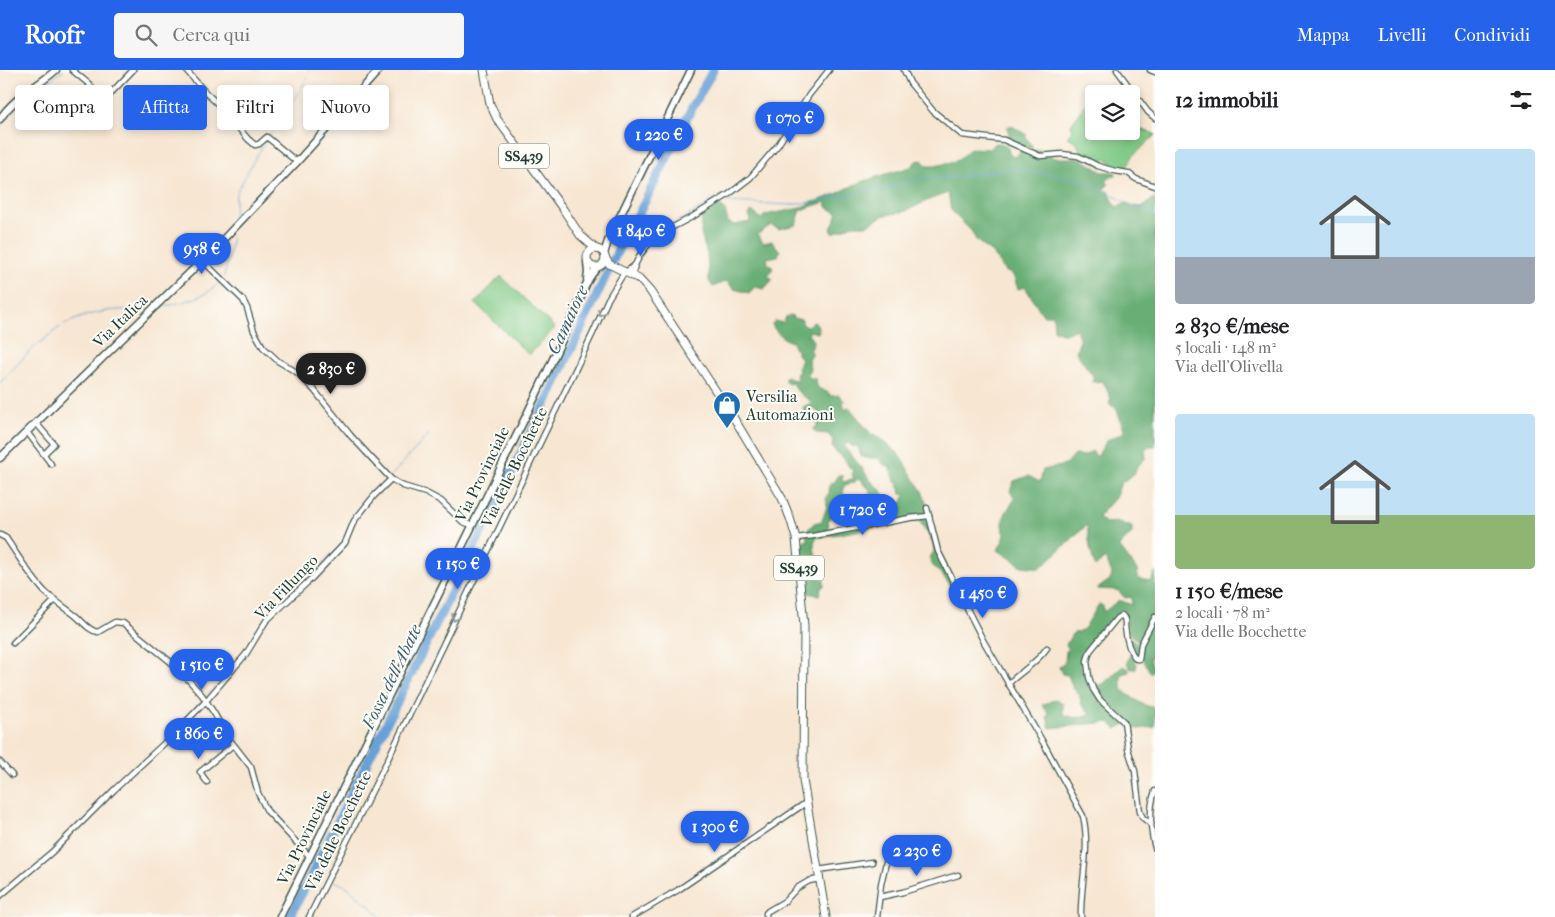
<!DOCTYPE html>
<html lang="it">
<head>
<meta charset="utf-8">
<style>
  :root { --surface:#fff; --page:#f6f6f6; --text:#202124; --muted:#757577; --accent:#2563eb }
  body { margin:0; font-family:"IM FELL French Canon",serif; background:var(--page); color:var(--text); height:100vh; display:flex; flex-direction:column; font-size:19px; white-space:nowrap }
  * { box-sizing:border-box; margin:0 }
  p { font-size:16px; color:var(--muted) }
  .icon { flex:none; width:28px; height:28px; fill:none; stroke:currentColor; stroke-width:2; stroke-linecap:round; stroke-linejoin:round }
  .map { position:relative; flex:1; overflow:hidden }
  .details { display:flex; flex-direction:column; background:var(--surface); width:400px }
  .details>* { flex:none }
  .hud { position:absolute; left:15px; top:15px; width:475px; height:45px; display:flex; gap:10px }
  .controls { position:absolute; left:1085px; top:15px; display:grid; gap:10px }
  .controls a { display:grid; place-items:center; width:55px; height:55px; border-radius:5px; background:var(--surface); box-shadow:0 2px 8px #0003; font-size:25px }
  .price { position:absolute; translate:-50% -42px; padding:0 11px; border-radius:18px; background:var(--accent); color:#fff; font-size:16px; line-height:32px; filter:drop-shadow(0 1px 2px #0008) }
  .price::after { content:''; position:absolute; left:50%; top:30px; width:15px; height:11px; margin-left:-8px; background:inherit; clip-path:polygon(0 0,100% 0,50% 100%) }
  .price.selected { background:#222; color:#fff }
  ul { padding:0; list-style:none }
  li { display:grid; align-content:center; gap:10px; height:265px; padding:0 20px }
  li span { display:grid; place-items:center; height:155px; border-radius:5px; color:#555 }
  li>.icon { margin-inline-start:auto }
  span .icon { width:90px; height:90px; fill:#fffc; stroke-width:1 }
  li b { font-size:21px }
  h2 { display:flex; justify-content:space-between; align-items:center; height:60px; padding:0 20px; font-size:21px }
  .pill { padding:0 18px; border-radius:5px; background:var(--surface); box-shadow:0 2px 8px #0003; font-size:18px; line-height:45px }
  .pill.selected { background:var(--accent); color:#fff }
  header { display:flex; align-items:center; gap:30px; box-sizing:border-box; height:70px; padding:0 25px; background:var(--accent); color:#fff }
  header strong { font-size:24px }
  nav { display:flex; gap:28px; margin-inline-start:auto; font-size:18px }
  .search { width:350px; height:45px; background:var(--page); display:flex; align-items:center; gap:12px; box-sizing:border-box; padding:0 18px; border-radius:5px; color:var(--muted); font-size:19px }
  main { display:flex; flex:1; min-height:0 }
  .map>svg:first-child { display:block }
</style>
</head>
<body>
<header>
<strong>Roofr</strong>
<div class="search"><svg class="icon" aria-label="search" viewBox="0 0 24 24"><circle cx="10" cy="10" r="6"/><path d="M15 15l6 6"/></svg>Cerca qui</div>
<nav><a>Mappa</a><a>Livelli</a><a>Condividi</a></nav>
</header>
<main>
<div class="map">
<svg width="1155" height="847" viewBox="0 0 1155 847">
  <rect width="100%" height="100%" fill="#fdfcf7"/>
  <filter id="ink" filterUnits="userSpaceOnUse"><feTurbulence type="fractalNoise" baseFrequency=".02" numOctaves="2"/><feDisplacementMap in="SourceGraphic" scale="10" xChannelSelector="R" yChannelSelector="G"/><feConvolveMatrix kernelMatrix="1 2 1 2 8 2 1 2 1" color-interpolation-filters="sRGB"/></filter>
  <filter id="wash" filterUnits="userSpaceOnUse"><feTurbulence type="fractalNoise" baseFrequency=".0096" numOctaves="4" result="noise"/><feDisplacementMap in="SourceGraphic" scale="20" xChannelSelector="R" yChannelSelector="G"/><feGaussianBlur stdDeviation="1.12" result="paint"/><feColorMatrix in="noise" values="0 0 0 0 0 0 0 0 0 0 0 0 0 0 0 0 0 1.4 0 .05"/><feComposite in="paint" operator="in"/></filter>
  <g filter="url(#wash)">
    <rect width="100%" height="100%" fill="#f7e6d2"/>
    <!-- green -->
    <g fill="#81ca87" stroke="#50845e">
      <path d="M1090,27l4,4v30h37v-5l24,8v1l-23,22 -7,14 -12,-4 -5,-8 -11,3c-5,-2 -12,-5 -15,-9 -7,-10 -2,-10 -15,-16l6,-7 -2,-6z"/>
      <path d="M501,206l54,52 -26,27 -54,-52z"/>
    </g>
    <!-- forest -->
    <g fill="#68ae74" stroke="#447654" fill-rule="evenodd">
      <path d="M1010,55l16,9v3l7,10 -7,4 -18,-12 -1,-3 2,-2 -2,-7z"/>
      <path d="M996,73l7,1 5,4 1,5 4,4 4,-1 3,-5 12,4 4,-5h6l12,8h26l22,14h13l1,3 -7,3 -3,4 3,2 -6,6 6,2 7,15 12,-4 3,3 12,1 12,-10v249h-6l-4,5 1,7 -10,10 -1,5 -14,10 -6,15 -17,19 8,6 12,-1 14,5v6l-13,13 18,24 1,9 13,2 4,-9v83l-5,3 4,13 -3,3c-6,-13 -10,-12 -9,-29l-4,2v10l-3,4 2,3 -1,5h-5l-4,-6 2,-7 4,-5 -3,-5 -1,-7h3l6,5 1,-3c-15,-9 -11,-16 -14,-31l-4,-1 -3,6 -9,9 -2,-2 -7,13 -4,5 -5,2 -7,13 -3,9 1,5 3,3 4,15 14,-3 20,-18 6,3v3l-7,2c-4,15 2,18 14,26 6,4 11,7 19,7v20l-17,2 -12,-5 -10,5 -6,-7 -60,6 -3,-11 2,-3 -7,-9 14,-6 7,4v11l12,4 16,-3 -10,-11 -1,-8 -7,-8 -5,-13 -6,-1 -3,-7 6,-5 1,-11 3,-2 -3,-4 6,-11 12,-5 15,-25 4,2 1,6 15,-12 13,5 -1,-8 -6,1 -8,-8 -20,-1 14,-10 1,-6 -7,-15 -10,9 -5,-19 -3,-23 -47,43 -18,-2 -24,-16 7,-14c-5,-17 0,-23 10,-37l-5,-8 4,-10 14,-5 12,6 3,-12 22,-5 9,-10 10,1 8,-5 5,6 10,-17 16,-7 1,-4 -8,-21 -7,-4 2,-5 -8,-18 -10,1v-6l-17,-24 4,-12 -4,-11 -11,5 -11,-4 -1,-15h-10l-18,-28 -7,2 -5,-14 -8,-4 -11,-16 -18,-15 -4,-8 -21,-22 -3,-17 -17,6 -25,12 -24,5 -14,9h-15l-20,8 -2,-4 7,-16 -10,-5 -3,-6 -24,8 -5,15 -17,4 -8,-4 -13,9 5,9 9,-2 8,10 -2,5 -11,2v4l6,6 -5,8 5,3 -9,10 -9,-2 -6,6 -15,-4 -8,-8 -13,6 -4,-6 -2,-27 -6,-20 1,-19 12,-5 1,-4 4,-1 6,5 3,12 6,3 16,-3 -1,-9 3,-2 9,8 4,-4 31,-6 40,-15 18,-9 22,-8 35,-10 5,-6 6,-1 5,6h9l22,-6 13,-12 18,1z"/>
      <path d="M792,245l1,3 9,2v4l5,2 7,-4 3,2 2,6 -1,3 -8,-2 -2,3 5,7 -1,7 -4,1 4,3v3l-3,2 -1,3 2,7 -2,10 7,2 3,9 11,5 1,3 9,-1 5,6 -1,3 2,4 4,-1 23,28 2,-1 23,18 25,39 8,21 9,38 24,48 -5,6 -8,-15 -1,-5 -7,-9 -9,-9 -4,-9 5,-5c0,-13 -9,-21 -15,-32l-103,18c-4,7 -1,15 2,22 -5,5 -4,11 -1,17l7,3v6l-4,3 1,4 -2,2 -13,-2 -2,-2 2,-5 -3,-6v-6l-2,-5 2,-6 -2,-2 -2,-7 3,-1 -2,-6 3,-5 5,-2 -3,-7 9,-10 8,-2 5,-15 -1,-9 3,-4 1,-9 5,-2 3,-7 5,1 -1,4 2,2 10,-4 -2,-4 2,-3c-6,-3 -6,-8 -11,-13 -4,-5 -6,-4 -11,-11l1,-7 -5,-6 -12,-1 -3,-4 5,-4 -2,-5 2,-7 -4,-5 -10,5 -1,-6 9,-5 -13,-9 -7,-10 -4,1 -3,-3v-4l2,-1 4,3 6,1 -1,-6 3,-2 -1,-5 3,-8 -4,-5v-4l-3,-2 -2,-6c-8,-2 -18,-11 -20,-18l3,-3 8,2 3,-6zM848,373l6,4 2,-2 3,4 2,7 4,2h13l5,6 7,3v4l2,2 -1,2 4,4v3l4,3 -1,2 3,2 -1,1 1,4 5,1 -3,3 2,2 -4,2 -1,2c-5,0 -9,-2 -12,4l-5,1 -2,7c-7,1 -16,1 -22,7l-10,-2 -6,1 -2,3h-4l-12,6 4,-6 -1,-4c5,-8 14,-8 19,-14l-2,-4 2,-4 -3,-2 -1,-9 2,-3 10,-3 2,-3h3l5,7 5,3 -1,4 8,6 1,4 4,2 5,-2c-1,-5 -5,-8 -6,-13 -6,-4 -15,-14 -18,-21l-19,-22 1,-2z"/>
    </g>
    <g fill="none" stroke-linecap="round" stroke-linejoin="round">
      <!-- stream -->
      <g stroke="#68a1d7" stroke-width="1">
        <path d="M309,1v-1"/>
        <path d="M0,57l19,-24 45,-33"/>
        <path d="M270,65l29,-42 8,-16"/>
        <path d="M882,119l43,-11 36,-1 34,-7h28l33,5 28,6 14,6 36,20 21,6"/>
        <path d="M233,154l3,-31 21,-38 10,-15"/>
        <path d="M633,155l19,9 35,-18 36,-21 6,7 60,3 22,-3 68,-13"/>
        <path d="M224,206l6,-23 2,-16"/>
        <path d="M161,237c23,-5 43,-8 60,-26"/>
        <path d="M64,254l24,-9 18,-4 38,-3"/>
        <path d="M0,313l32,-34 28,-22"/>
        <path d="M391,406l38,-42"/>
        <path d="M354,447l10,-12"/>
        <path d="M271,542l38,-35 22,-23"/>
        <path d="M250,573l13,-22"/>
        <path d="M206,626l9,-9"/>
        <path d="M195,639l8,-9"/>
        <path d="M162,671l28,-27"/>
        <path d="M115,715l18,-16"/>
        <path d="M334,811l14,6 34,30"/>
        <path d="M0,823l13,-11"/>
      </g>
      <!-- river -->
      <path stroke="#68a1d7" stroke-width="9" d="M290,847l259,-520 78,-166 12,-18 51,-101 23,-42"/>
    </g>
  </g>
  <g filter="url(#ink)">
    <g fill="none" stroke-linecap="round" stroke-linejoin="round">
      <!-- street casing -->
      <g stroke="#3f564c" stroke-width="7">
        <g id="street">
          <path d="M72,0l17,14 11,12h7l4,-3 22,-23"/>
          <path d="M186,0l19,22 14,13 29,34 7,6 4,-1 8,-7 30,25"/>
          <path d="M904,0l6,13 23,28 29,24 42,5 36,16 22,-2 16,2 20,10 17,5 13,2 8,6 19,7"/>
          <path d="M1117,0l31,42 7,6"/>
          <path d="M1150,0l5,2"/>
          <path d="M202,190l41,40 4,8 7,23 9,16 15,14 20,12 17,18 36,45 40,43 12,7 23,7 15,8 22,21 9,3"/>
          <path d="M635,195l5,-10 10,-13 21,-14 21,-11 36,-22 22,-17 28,-33 31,-50 20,-25"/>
          <path d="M626,202l9,-7 -3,10"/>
          <path d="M36,353l18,21 -10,10"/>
          <path d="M27,362l24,32"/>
          <path d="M927,438l11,43 22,44 24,47 60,102 39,72c8,33 -3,68 -2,101"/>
          <path d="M0,465l6,3c12,18 24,38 39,54 10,9 21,16 31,24 7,6 13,15 22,16l17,-10 8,1 55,45 24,27 12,18 12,22 25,32 7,26 9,18 43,46"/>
          <path d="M796,468l17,-2 97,-18 19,-2"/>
          <path d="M13,573l42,-43"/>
          <path d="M1008,614c14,-14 27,-19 39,-36"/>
          <path d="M0,692l12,13"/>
          <path d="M207,712l-7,-10 33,-27"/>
          <path d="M1155,721c-6,17 -5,39 0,57"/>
          <path d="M1151,754l-8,-6 -3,-6 -5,-41 -7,-22 -4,-27 -24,-22 -7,-11 -4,-12 -2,-16 3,-10 27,-33 5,-3c4,4 3,7 3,12 1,11 4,24 11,32h3l2,-15 14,-27"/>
          <path d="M818,800l54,-8"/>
          <path d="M0,826l52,-44 63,-63 58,-54 33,-34 40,-47 20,-33 45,-42 34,-36 9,-22 20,-25 17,-17"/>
          <path d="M880,827l23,-5 55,-17"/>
          <path d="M309,847l78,-156 206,-428 15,-34 17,-28"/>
          <path d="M632,847l46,-27 129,-88"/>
          <path d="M766,847v-4l2,-2 17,-10 12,-13 12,-7 10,-2"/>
          <path d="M877,847l4,-33 9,-39"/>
        </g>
      </g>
      <!-- secondary casing -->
      <g stroke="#3f564c" stroke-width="9">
        <g id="secondary">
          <path d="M0,49c14,-22 37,-32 56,-49"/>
          <path d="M604,184l4,-13 83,-171"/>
          <path d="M587,192l1,11 -1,6"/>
          <path d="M0,388l215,-210 82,-86 82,-92"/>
          <path d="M280,847c83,-167 164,-334 246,-501 17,-35 33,-70 50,-106 6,-15 10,-31 22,-43"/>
        </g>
      </g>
      <!-- primary casing -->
      <g stroke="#3f564c" stroke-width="9">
        <g id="primary">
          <path d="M484,0l6,34 7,15 66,90 17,26 16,14"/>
          <circle cx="596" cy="188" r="9"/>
          <path d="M605,187l4,7 30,15 11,12 85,129 47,78 8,20 6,20 8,88 -1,154 23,137"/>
        </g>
      </g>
      <!-- street -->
      <use href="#street" stroke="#fff" stroke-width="4.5"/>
      <!-- secondary -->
      <use href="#secondary" stroke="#fff" stroke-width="6"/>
      <!-- primary -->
      <use href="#primary" stroke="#fff" stroke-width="7"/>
    </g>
    <!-- one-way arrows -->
    <defs><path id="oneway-chevron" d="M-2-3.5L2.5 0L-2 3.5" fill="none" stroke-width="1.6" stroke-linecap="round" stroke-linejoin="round" transform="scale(1.25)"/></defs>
    <g stroke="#8f9e9a">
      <use href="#oneway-chevron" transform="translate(601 243) rotate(113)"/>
      <use href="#oneway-chevron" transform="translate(455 548) rotate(116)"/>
    </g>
  </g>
  <!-- icons -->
  <defs>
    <g id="shop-pin" transform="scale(1.4375)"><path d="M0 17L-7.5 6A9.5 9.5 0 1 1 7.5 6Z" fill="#1f6fb2" stroke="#fdfcf7"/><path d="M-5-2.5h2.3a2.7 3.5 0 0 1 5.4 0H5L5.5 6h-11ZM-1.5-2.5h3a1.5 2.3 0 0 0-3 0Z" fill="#fff"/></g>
  </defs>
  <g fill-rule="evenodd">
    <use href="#shop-pin" x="727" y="335"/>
  </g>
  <g text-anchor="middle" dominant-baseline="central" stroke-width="4" stroke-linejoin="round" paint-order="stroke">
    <!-- shield labels -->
    <g fill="#fdfcf7" stroke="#62766e" stroke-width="1">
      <rect x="499" y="73.5" width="50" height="25" rx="4"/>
      <rect x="774" y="485.5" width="50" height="25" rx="4"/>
    </g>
    <g font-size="15" font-weight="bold" fill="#1f3d34">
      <text x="524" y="86">SS439</text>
      <text x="799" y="498">SS439</text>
    </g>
    <!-- street labels -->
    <g font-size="16" fill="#1f3d34" stroke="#fdfcf7">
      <text transform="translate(120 251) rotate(-44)">Via Italica</text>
      <text transform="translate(514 397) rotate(-64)">Via delle Bocchette</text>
      <text transform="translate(482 404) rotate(-64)">Via Provinciale</text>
      <text transform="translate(286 517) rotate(-46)">Via Fillungo</text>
      <text transform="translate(338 761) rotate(-64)">Via delle Bocchette</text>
      <text transform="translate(304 767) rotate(-64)">Via Provinciale</text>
    </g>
    <!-- poi labels -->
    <g font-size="16" fill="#1f3d34" stroke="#fdfcf7" text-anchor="start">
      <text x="746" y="326">Versilia<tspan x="746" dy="18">Automazioni</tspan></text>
    </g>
    <!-- water labels -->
    <g font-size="18" font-style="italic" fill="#39606d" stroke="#fdfcf7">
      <text transform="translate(568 250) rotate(-65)">Camaiore</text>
      <text transform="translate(392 607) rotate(-64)">Fossa dell'Abate</text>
    </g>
  </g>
</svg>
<div class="controls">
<a><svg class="icon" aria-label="layers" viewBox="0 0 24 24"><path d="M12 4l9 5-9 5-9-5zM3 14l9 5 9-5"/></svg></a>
</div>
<b class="price" style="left:790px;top:74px">1 070 €</b>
<b class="price" style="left:659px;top:91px">1 220 €</b>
<b class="price" style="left:641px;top:187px">1 840 €</b>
<b class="price" style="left:202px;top:205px">958 €</b>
<b class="price selected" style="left:331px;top:325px">2 830 €</b>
<b class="price" style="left:863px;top:466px">1 720 €</b>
<b class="price" style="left:458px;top:520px">1 150 €</b>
<b class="price" style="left:983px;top:549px">1 450 €</b>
<b class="price" style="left:202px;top:621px">1 510 €</b>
<b class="price" style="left:199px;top:690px">1 860 €</b>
<b class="price" style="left:715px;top:783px">1 300 €</b>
<b class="price" style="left:917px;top:807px">2 230 €</b>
<div class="hud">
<a class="pill">Compra</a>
<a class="pill selected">Affitta</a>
<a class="pill">Filtri</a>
<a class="pill">Nuovo</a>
</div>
</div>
<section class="details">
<h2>12 immobili<svg class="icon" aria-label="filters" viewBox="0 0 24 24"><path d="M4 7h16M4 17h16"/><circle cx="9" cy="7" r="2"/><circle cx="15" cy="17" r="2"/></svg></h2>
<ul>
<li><span style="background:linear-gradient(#bfe0f5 70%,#9aa5b1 0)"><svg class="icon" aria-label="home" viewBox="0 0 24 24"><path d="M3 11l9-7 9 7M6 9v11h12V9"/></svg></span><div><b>2 830 €/mese</b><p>5 locali · 148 m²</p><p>Via dell'Olivella</p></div></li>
<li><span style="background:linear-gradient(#bfe0f5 65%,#8fb573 0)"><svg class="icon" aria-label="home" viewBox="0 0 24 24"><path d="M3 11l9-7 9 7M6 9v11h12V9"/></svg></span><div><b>1 150 €/mese</b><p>2 locali · 78 m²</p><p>Via delle Bocchette</p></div></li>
</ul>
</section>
</main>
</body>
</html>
